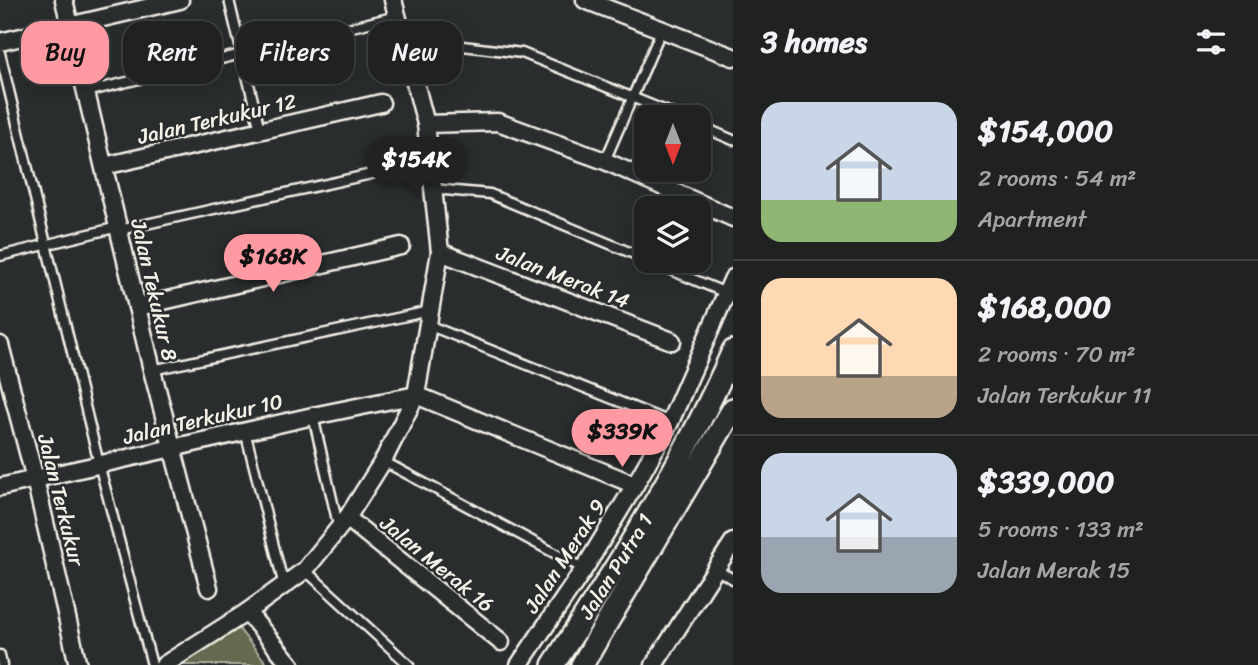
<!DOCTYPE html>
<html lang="en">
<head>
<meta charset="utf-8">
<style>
  :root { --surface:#202222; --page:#2d2f2f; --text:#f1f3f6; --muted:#a2a4a5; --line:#3d3f40; --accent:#ff9aa2 }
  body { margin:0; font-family:Sriracha,sans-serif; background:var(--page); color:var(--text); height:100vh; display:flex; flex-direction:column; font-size:26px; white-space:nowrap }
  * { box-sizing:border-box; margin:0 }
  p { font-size:23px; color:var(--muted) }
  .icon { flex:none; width:38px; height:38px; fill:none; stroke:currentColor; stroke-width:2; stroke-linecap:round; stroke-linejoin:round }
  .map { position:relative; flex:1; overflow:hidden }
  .sheet { display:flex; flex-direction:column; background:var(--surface); width:525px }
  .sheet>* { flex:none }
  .guide { position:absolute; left:21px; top:21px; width:606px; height:63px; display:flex; gap:14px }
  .needle { width:46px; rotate:180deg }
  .fabs { position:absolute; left:634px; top:105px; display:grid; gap:14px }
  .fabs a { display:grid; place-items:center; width:77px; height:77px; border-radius:14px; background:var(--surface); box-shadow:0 4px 18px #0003,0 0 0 2px var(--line); font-size:35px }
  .price { position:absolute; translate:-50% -60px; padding:0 16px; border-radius:24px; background:var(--accent); color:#111; font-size:23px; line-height:46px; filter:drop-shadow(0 2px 4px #0008) }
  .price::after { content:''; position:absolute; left:50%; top:42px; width:21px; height:16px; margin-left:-10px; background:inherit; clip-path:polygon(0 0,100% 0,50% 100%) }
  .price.current { background:#222; color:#fff }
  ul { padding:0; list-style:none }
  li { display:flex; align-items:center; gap:21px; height:175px; padding:0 28px }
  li+li { border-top:2px solid var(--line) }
  li span { display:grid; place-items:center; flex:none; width:196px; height:140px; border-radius:21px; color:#555 }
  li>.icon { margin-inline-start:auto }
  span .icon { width:84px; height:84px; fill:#fffc; stroke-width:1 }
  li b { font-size:30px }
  h2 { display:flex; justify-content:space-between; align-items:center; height:84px; padding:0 28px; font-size:30px }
  .pill { padding:0 24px; border-radius:21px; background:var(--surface); box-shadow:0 4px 18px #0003,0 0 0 2px var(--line); font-size:24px; line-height:63px }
  .pill.current { background:var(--accent); color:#111 }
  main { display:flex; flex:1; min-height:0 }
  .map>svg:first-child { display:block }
</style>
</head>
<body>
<main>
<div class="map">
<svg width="733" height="665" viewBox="0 0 733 665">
  <rect width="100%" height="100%" fill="#2a2d2e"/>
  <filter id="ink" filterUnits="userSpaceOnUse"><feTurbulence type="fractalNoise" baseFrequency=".0143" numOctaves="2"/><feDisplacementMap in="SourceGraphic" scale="14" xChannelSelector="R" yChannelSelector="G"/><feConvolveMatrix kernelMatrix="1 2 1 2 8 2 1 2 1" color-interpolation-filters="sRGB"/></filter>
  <g filter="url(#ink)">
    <!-- green -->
    <path fill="#646a50" stroke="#acae9c" stroke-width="2" d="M235,624l33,41h-90z"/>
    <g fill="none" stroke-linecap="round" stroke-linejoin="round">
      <!-- lane casing -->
      <g stroke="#f4f1e8" stroke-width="13">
        <g id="lane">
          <path d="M229,0l31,130"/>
          <path d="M0,53l99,411 53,201"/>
          <path d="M409,59l45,-14 68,8 159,64"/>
          <path d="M86,92l311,-76"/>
          <path d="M698,125l35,15"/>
          <path d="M605,161l56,-130"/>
          <path d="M433,189l57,5 156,65"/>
          <path d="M119,230l311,-69"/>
          <path d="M0,256l118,-29"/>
          <path d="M649,261l77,32"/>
          <path d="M428,325l242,97"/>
          <path d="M152,370l278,-59"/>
          <path d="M313,416l26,113"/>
          <path d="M245,431l39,155"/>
          <path d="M383,461l201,108"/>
          <path d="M305,570l104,95"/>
          <path d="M717,570l16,9"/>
          <path d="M0,655l2,10"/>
        </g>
      </g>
      <!-- street casing -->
      <g stroke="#f4f1e8" stroke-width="21">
        <g id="street">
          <path d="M64,0l88,370 57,218"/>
          <path d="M585,0l148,57"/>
          <path d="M0,42l180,-42"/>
          <path d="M426,124l72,-2 107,39 128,57"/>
          <path d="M104,166l277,-63"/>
          <path d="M440,252l232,89"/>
          <path d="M137,307l264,-61"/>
          <path d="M0,345l35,134 43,186"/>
          <path d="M416,395l219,90"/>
          <path d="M0,487l313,-71 103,-21"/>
          <path d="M347,518l154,124"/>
          <path d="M247,612l44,53"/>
          <path d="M164,665l83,-53 58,-42 42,-52 36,-57 33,-66 24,-143 -14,-128 -33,-124"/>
          <path d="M519,665l65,-96 51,-84 35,-63 63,-144"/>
          <path d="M654,665l79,-123"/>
        </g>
      </g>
      <!-- secondary casing -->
      <g stroke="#f4f1e8" stroke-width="26">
        <g id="secondary">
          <path id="s1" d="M553,665c66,-101 131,-202 180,-314"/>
          <path d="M582,665l151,-256"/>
        </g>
      </g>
      <!-- lane -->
      <use href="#lane" stroke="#2a2d2e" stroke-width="8"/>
      <!-- street -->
      <use href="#street" stroke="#2a2d2e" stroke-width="16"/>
      <!-- secondary -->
      <use href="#secondary" stroke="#2a2d2e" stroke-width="21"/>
    </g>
  </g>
  <g text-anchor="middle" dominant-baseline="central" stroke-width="5" stroke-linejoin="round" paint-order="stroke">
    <!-- street labels -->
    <g font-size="21" fill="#f4f1e8" stroke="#2a2d2e">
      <text transform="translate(217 119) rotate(-13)">Jalan Terkukur 12</text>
      <text transform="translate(563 277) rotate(21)">Jalan Merak 14</text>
      <text transform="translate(154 290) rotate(77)">Jalan Tekukur 8</text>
      <text transform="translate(203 419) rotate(-13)">Jalan Terkukur 10</text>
      <text transform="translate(61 500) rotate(76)">Jalan Terkukur</text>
      <text transform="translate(565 556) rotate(-57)">Jalan Merak 9</text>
      <text transform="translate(437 564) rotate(39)">Jalan Merak 16</text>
      <text stroke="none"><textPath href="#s1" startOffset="117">Jalan Putra 1</textPath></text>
    </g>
  </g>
</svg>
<div class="fabs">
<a><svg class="needle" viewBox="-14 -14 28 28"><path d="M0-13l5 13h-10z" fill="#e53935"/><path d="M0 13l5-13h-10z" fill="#a2a4a5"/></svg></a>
<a><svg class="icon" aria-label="layers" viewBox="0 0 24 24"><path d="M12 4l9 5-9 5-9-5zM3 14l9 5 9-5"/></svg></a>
</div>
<b class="price current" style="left:416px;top:197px">$154K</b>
<b class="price" style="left:273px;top:294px">$168K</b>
<b class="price" style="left:622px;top:469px">$339K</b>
<div class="guide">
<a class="pill current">Buy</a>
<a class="pill">Rent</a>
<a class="pill">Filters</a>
<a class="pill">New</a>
</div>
</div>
<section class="sheet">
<h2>3 homes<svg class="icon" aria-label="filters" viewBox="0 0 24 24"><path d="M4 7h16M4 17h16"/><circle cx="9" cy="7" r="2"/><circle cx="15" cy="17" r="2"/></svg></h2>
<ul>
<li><span style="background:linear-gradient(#c9d6e8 70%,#8fb573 0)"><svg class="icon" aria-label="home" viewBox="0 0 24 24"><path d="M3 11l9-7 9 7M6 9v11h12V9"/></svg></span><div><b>$154,000</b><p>2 rooms · 54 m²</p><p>Apartment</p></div></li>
<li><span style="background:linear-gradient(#ffd9b3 70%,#b9a48a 0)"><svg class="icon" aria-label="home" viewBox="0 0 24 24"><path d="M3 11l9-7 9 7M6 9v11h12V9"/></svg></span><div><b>$168,000</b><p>2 rooms · 70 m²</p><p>Jalan Terkukur 11</p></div></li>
<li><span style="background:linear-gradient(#c9d6e8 60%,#9aa5b1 0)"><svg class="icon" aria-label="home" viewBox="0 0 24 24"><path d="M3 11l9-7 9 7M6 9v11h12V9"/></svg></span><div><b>$339,000</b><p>5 rooms · 133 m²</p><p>Jalan Merak 15</p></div></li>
</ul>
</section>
</main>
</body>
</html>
